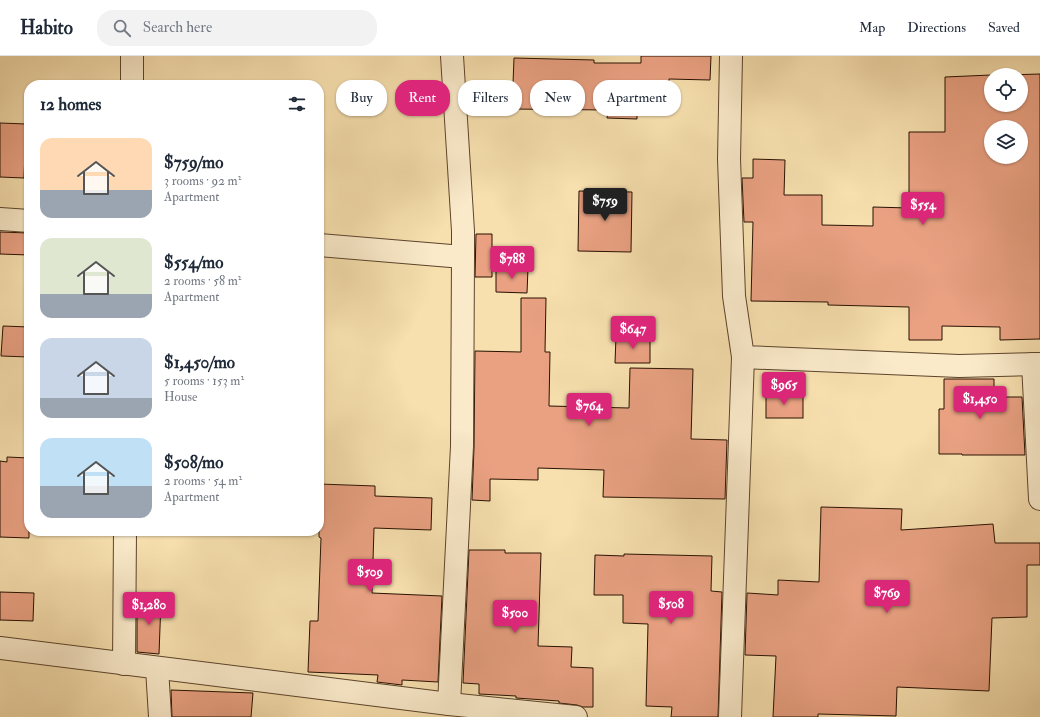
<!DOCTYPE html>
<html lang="en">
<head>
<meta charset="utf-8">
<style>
  :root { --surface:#fff; --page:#f2f2f3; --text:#1f2937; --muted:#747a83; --line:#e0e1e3; --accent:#db2777 }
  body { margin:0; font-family:"IM FELL Double Pica",serif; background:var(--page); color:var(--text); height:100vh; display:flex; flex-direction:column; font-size:15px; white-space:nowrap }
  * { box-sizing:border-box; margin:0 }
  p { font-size:13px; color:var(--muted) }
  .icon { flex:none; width:22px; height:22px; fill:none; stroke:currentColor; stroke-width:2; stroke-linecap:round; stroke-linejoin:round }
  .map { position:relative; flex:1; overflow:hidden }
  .details { position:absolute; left:24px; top:24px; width:300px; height:456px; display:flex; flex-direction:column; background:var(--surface); border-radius:16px; box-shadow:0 1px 3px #0004 }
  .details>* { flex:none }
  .top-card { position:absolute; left:336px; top:24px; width:380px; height:36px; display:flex; gap:8px }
  .tools { position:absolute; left:984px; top:12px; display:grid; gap:8px }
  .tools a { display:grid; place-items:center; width:44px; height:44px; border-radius:50%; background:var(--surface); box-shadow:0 1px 3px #0004; font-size:20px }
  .price { position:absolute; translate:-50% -34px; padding:0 9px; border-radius:4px; background:var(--accent); color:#fff; font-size:13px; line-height:26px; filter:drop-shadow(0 1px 2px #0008) }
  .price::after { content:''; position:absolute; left:50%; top:24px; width:12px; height:9px; margin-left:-6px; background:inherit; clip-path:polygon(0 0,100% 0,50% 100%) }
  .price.active { background:#222; color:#fff }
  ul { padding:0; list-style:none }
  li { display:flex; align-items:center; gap:12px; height:100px; padding:0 16px }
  li span { display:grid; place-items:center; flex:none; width:112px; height:80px; border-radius:12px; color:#555 }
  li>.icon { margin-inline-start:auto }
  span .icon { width:48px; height:48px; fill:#fffc; stroke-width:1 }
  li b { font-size:17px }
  h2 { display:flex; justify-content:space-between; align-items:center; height:48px; padding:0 16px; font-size:17px }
  .chip { padding:0 14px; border-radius:16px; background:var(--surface); box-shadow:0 1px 3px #0004; font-size:14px; line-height:36px }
  .chip.active { background:var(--accent); color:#fff }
  header { display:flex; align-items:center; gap:24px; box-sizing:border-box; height:56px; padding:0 20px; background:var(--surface); border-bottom:1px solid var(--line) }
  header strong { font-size:19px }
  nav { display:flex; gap:22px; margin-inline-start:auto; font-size:14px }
  .search { width:280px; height:36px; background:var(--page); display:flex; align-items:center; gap:10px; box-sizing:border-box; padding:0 14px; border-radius:16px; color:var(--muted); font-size:15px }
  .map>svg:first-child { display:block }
</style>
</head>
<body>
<header>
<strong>Habito</strong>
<div class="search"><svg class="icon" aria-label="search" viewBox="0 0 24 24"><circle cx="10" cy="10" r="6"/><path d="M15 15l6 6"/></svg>Search here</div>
<nav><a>Map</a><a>Directions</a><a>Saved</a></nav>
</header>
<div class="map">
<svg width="1040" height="661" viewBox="0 0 1040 661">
  <rect width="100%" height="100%" fill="#f7dfae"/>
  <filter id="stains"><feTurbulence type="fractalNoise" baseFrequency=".005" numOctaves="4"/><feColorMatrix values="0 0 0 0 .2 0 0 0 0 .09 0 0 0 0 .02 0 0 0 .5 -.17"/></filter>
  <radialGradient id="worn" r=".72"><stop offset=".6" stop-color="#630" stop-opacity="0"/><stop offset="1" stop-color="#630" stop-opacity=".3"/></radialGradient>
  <!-- building -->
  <g fill="#e9a182" stroke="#281101" fill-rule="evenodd">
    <path d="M641,0h70l-1,24 -41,-1 -1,35 -31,-1v6l-30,-1 1,-8 -96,-1 2,-51 80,2v3h47z"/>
    <path d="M1040,18v265l-40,1v-13l-58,-1v14h-33v-33l-81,-2v-3l-77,-1 2,-79h-9l-2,-44h11v-19l32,1 -1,35h38v30l51,1v-19l36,1v-76h36v-55l46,-2v30h30v-30h-14zM991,71h30v30h-30z"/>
    <path d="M0,67l26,1 -2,54 -24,-1z"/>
    <path d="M579,135l53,1 -1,60 -53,-1z"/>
    <path d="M0,176l29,1v22l-29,-1z"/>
    <path d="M476,178h16v43h-17z"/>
    <path d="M496,211l32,1 -1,25 -31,-1z"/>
    <path d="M521,242h25l-1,54h5l-1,54 80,2 1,-40 63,1 -2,70 36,1 -2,59 -122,-2 1,-27 -66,-2v12l-48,-1v22l-18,-1 2,-53 1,-96 46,1z"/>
    <path d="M3,270l26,1v30l-28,-1z"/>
    <path d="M616,280h34v27h-35z"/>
    <path d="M944,323h50v18h28l3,58h-63v-1h-23v-45h5z"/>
    <rect x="766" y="338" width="37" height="24"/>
    <path d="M7,401l22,1v80l-29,-1v-76l7,1z"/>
    <path d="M319,428l56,2v10l57,2 -1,32 -57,-2 -2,65 70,3 -4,86 -36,-2v5l-25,-3 1,-7 -70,-3 2,-51h8l3,-83 -2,-1z"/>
    <path d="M821,451l81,2 -1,21 92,-6 2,19h45v22h-13v52l-35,1 -3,73 -92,-4 -1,29 -78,-2v3h-45l3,-61 -31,-1 2,-62 31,2v-15l41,2z"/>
    <path d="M469,494h36v3h36l-3,93 34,1 -1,20 22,1v39h-10l-6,-2 -18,-2v-2l-43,-3v-2l-37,-2v-10l-16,-1z"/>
    <path d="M624,498l88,2 -1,35 11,1 -4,125h-47l1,-10 -26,-1 2,-82 -25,-1v-28h-29l1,-40 29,1z"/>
    <path d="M0,536l34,1 -1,28 -33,-1z"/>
    <path d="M137,544l24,1 -2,53 -22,-2z"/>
    <path d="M171,634l82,3 -2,24h-79z"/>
  </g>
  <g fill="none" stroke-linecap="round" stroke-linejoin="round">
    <!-- street casing -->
    <g stroke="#5c442c" stroke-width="24">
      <g id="street">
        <path d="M731,0l-2,103 5,137 9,61 216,9 81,-2"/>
        <path d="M132,29v-29"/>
        <path d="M0,163l29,2"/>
        <path d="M319,189l144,12"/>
        <path d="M1033,308l7,135"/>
        <path d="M0,592l449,56 127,13"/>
        <path d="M124,608l1,-133"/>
        <path d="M157,612l3,49"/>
        <path d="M449,648l13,-258 1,-189v-26l-11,-175"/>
        <path d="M730,661l13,-360"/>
      </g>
    </g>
    <!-- street -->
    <use href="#street" stroke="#faeaca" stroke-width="22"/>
  </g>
  <rect width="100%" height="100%" filter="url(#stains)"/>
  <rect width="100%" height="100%" fill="url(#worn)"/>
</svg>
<div class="tools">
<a><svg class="icon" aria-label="locate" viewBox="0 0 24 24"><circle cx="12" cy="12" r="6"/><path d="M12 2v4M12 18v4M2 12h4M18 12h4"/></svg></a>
<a><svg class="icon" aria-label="layers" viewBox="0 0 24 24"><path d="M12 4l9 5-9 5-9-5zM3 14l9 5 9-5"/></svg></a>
</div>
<b class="price active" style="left:605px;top:166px">$759</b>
<b class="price" style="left:923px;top:170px">$554</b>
<b class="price" style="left:512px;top:224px">$788</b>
<b class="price" style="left:633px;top:294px">$647</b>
<b class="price" style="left:784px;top:350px">$965</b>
<b class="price" style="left:980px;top:364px">$1,450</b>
<b class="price" style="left:589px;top:371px">$764</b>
<b class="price" style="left:370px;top:537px">$509</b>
<b class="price" style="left:887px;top:558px">$769</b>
<b class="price" style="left:671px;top:569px">$508</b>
<b class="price" style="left:149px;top:570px">$1,280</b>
<b class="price" style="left:515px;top:578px">$500</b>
<div class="top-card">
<a class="chip">Buy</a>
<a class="chip active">Rent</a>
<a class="chip">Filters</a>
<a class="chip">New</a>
<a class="chip">Apartment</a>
</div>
<section class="details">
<h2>12 homes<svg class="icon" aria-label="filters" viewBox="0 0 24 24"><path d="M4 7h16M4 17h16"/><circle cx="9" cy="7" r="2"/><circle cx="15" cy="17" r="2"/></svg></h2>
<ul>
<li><span style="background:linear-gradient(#ffd9b3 65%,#9aa5b1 0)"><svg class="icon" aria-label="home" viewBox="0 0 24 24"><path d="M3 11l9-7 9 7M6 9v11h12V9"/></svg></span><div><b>$759/mo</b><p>3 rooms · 92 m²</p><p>Apartment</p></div></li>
<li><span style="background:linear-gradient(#dfe7d0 70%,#9aa5b1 0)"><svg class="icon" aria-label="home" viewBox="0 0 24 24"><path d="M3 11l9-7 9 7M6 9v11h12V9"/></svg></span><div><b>$554/mo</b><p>2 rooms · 58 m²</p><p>Apartment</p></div></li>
<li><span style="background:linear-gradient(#c9d6e8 75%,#9aa5b1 0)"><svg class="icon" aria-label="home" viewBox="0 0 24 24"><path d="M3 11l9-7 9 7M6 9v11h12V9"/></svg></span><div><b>$1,450/mo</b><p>5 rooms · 153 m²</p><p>House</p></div></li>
<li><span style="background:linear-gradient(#bfe0f5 60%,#9aa5b1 0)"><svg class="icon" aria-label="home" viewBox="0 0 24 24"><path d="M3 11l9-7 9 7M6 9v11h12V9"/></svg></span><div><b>$508/mo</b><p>2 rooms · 54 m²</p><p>Apartment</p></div></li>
</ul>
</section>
</div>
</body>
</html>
